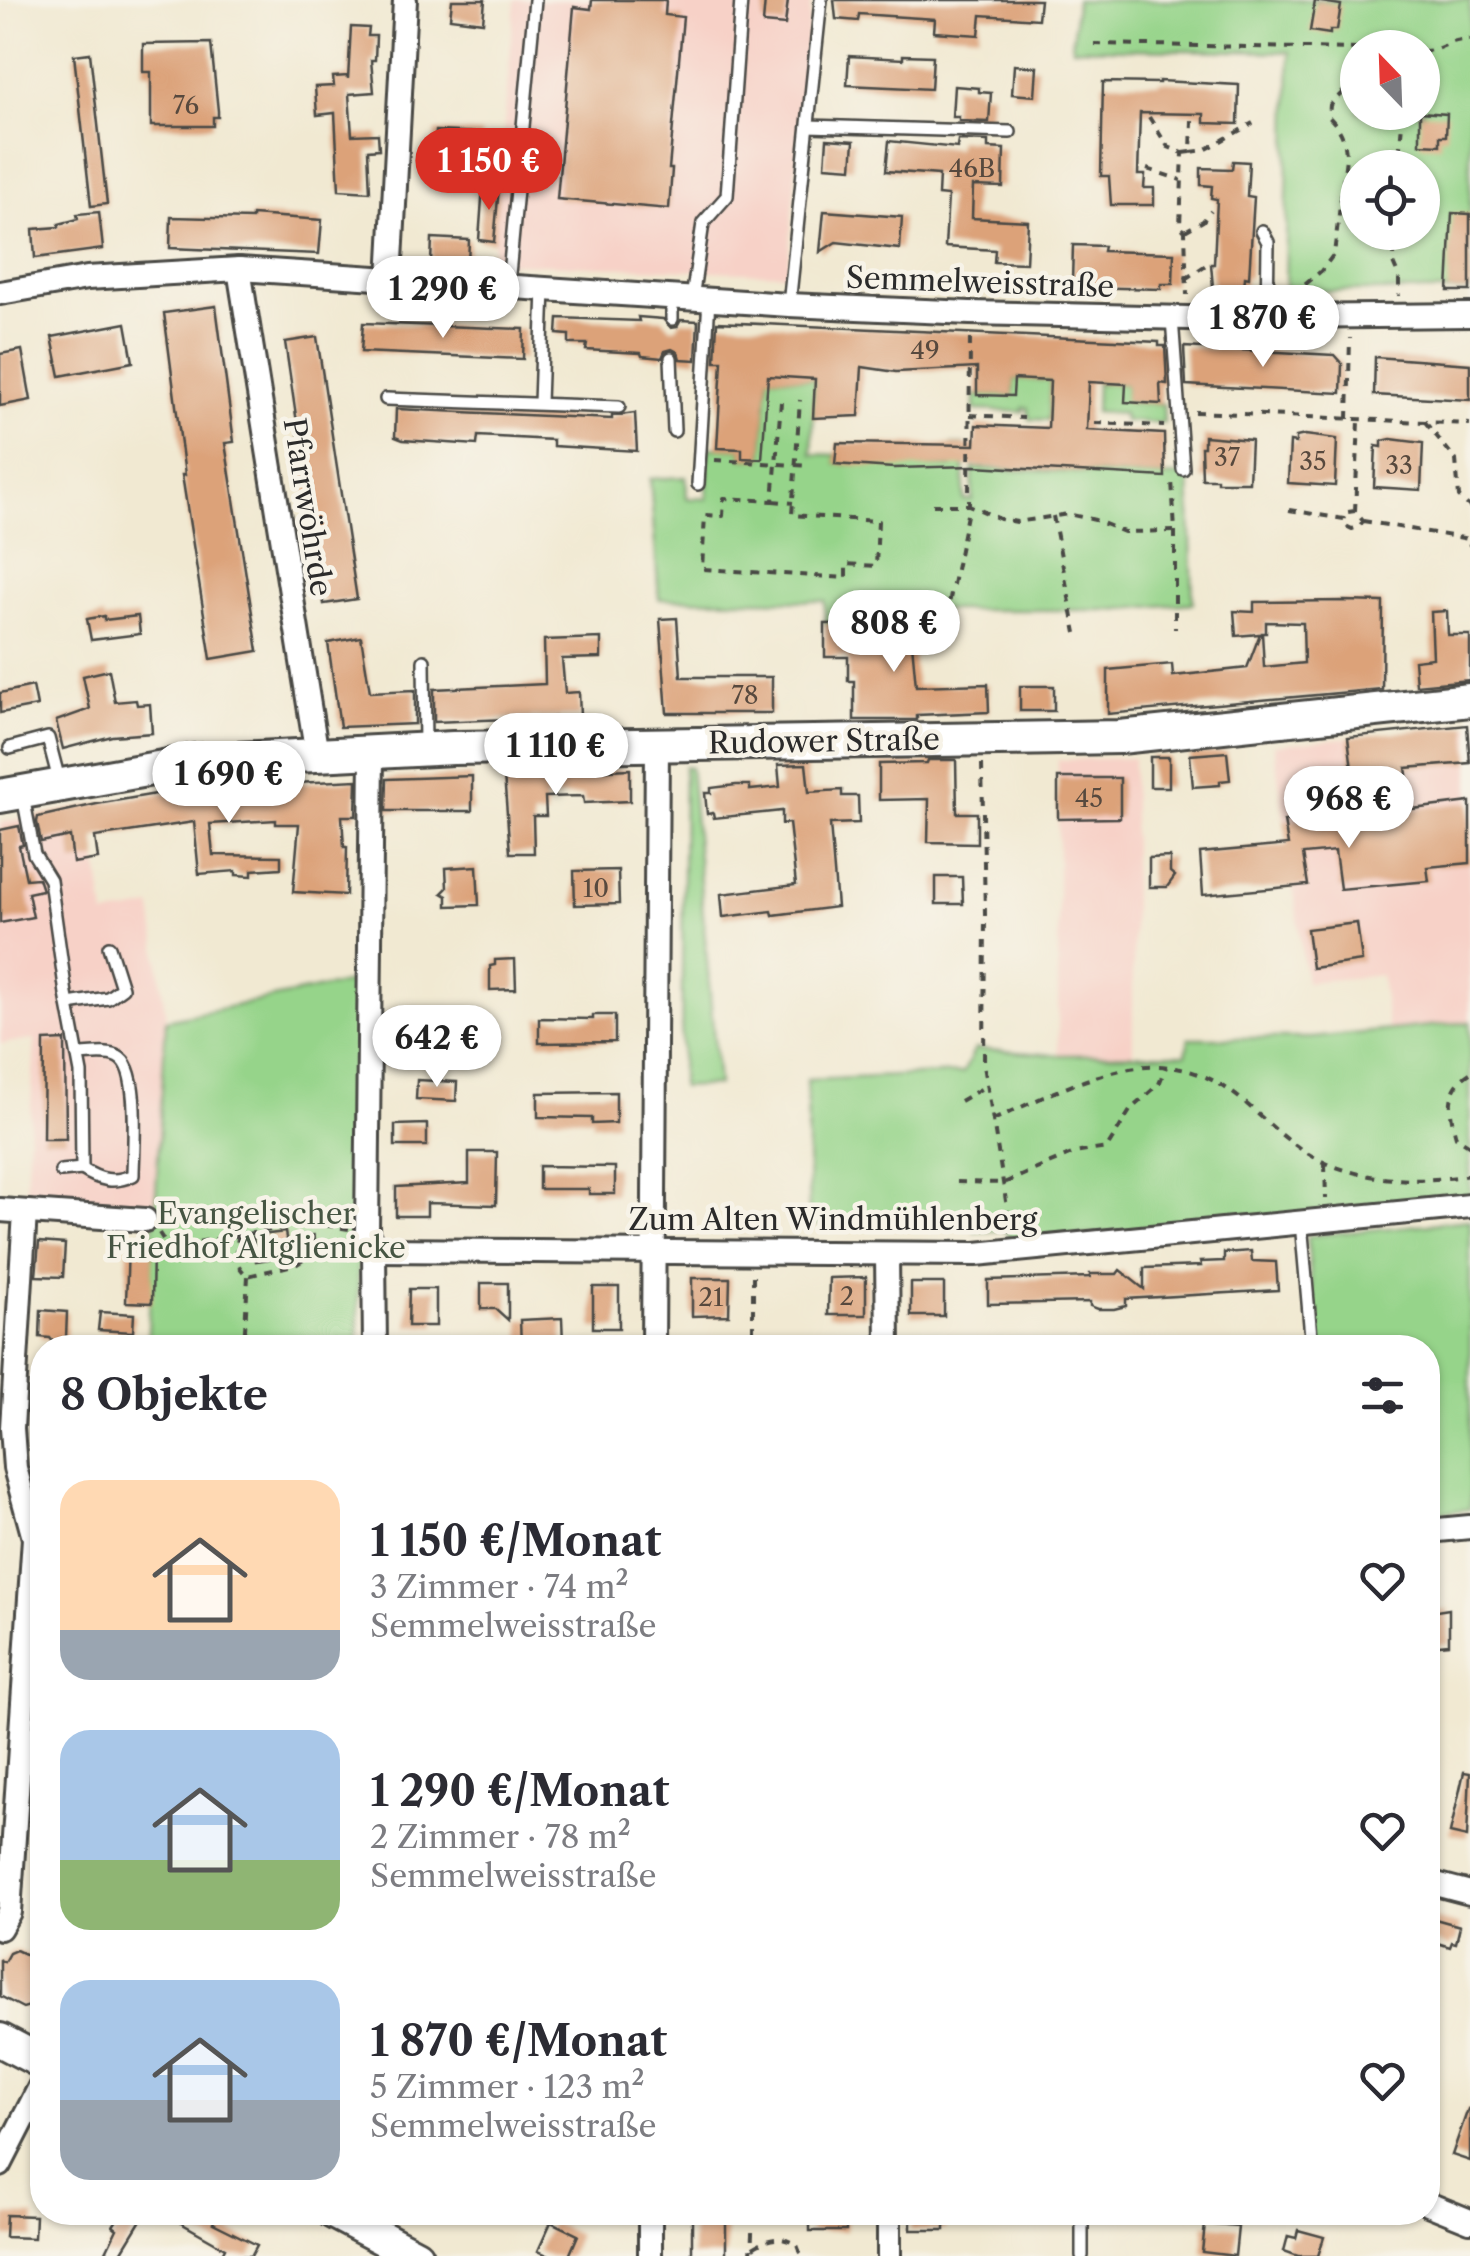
<!DOCTYPE html>
<html lang="de">
<head>
<meta charset="utf-8">
<style>
  :root { --surface:#fff; --page:#f7f7f7; --text:#2b2b33; --muted:#7c7c81; --accent:#d93025 }
  body { margin:0; font-family:"Libre Caslon Text",serif; background:var(--page); color:var(--text); height:100vh; display:flex; flex-direction:column; font-size:38px; white-space:nowrap }
  * { box-sizing:border-box; margin:0 }
  p { font-size:32px; color:var(--muted) }
  .icon { flex:none; width:55px; height:55px; fill:none; stroke:currentColor; stroke-width:2; stroke-linecap:round; stroke-linejoin:round }
  .map { position:relative; flex:1; overflow:hidden }
  .sheet { position:absolute; left:30px; top:1335px; width:1410px; height:890px; display:flex; flex-direction:column; background:var(--surface); border-radius:40px; box-shadow:0 2px 8px #0004 }
  .sheet>* { flex:none }
  .needle { width:65px; rotate:337deg }
  .buttons { position:absolute; left:1340px; top:30px; display:grid; gap:20px }
  .buttons a { display:grid; place-items:center; width:100px; height:100px; border-radius:50%; background:var(--surface); box-shadow:0 2px 8px #0004; font-size:50px }
  .price { position:absolute; translate:-50% -85px; padding:0 22px; border-radius:35px; background:#fff; color:#222; font-size:32px; line-height:65px; filter:drop-shadow(0 2px 5px #0008) }
  .price::after { content:''; position:absolute; left:50%; top:60px; width:30px; height:22px; margin-left:-15px; background:inherit; clip-path:polygon(0 0,100% 0,50% 100%) }
  .price.on { background:var(--accent); color:#fff }
  ul { padding:0; list-style:none }
  li { display:flex; align-items:center; gap:30px; height:250px; padding:0 30px }
  li span { display:grid; place-items:center; flex:none; width:280px; height:200px; border-radius:30px; color:#555 }
  li>.icon { margin-inline-start:auto }
  span .icon { width:120px; height:120px; fill:#fffc; stroke-width:1 }
  li b { font-size:42px }
  h2 { display:flex; justify-content:space-between; align-items:center; height:120px; padding:0 30px; font-size:42px }
  .map>svg:first-child { display:block }
</style>
</head>
<body>
<div class="map">
<svg width="1470" height="2256" viewBox="0 0 1470 2256">
  <rect width="100%" height="100%" fill="#f7f3e8"/>
  <filter id="ink" filterUnits="userSpaceOnUse"><feTurbulence type="fractalNoise" baseFrequency=".01" numOctaves="2"/><feDisplacementMap in="SourceGraphic" scale="20" xChannelSelector="R" yChannelSelector="G"/><feConvolveMatrix kernelMatrix="1 2 1 2 8 2 1 2 1" color-interpolation-filters="sRGB"/></filter>
  <filter id="wash" filterUnits="userSpaceOnUse"><feTurbulence type="fractalNoise" baseFrequency=".0048" numOctaves="4" result="noise"/><feDisplacementMap in="SourceGraphic" scale="40" xChannelSelector="R" yChannelSelector="G"/><feGaussianBlur stdDeviation="2.25" result="paint"/><feColorMatrix in="noise" values="0 0 0 0 0 0 0 0 0 0 0 0 0 0 0 0 0 1.4 0 .05"/><feComposite in="paint" operator="in"/></filter>
  <g filter="url(#wash)">
    <rect width="100%" height="100%" fill="#f1e9d2"/>
    <!-- built -->
    <g fill="#f7d1c7">
      <path d="M515,0h296l-24,274 -295,-12z"/>
      <path d="M1470,725v297l-82,11 -7,-58 -75,7 -32,-237z"/>
      <path d="M1133,758v295l-75,2v-295z"/>
      <path d="M90,805l15,111 47,-9 14,113 -11,191 -130,-8 10,-164 -35,5v-221z"/>
    </g>
    <!-- green -->
    <g fill="#96d48a" stroke="#60805a" stroke-width="2.5" fill-rule="evenodd">
      <path d="M1076,0h394v291h-185l5,-239 -218,-4zM1358,48h64v64h-64zM1358,168h64v64h-64z"/>
      <path d="M768,376l47,3 -3,75 24,1v9l115,3v-22h13v55h8l1,-32 192,9 24,-3 4,129 -83,7h-199l-1,12 -85,2v-23l-166,-2 -9,-120 36,-2 1,21 20,1 1,-52 34,2v9l20,1z"/>
      <path d="M1014,379l36,2 -2,39 -19,-1 -1,-11h-5v4l-48,-2v-15l38,1z"/>
      <path d="M1096,383l30,1v18l37,2 1,19 -40,-2 -1,-7 -28,-2z"/>
      <path d="M684,766l6,1 28,318 -37,2z"/>
      <path d="M360,980l-2,367 -211,1 19,-328z"/>
      <path d="M1470,1022v179l-460,41 -4,-12 -31,2v-7l-166,-1 -2,-144 156,-7 12,-24 83,6 128,-1 3,-16h123z"/>
      <path d="M1470,1220v289l-42,5v-166l-111,-1 -10,-111z"/>
    </g>
    <g id="blocks">
      <!-- building -->
      <g fill="#dca279" fill-rule="evenodd">
        <path d="M452,0h33l-2,22 -33,-4z"/>
        <path d="M592,0h74l-1,15 18,2 -14,152h3l-3,40 -112,-10 17,-192 17,2z"/>
        <path d="M765,0h23l-3,25 -22,-2z"/>
        <path d="M834,0h206l-2,19 -57,-4 -2,20 -45,-3 1,-13 -76,-5 -1,7 -22,-2z"/>
        <path d="M1315,1l26,4 -4,25h-7v4l-20,-3z"/>
        <path d="M351,27l18,1 -1,8h8l-1,24h-4l3,32 -25,2 3,41 26,-1 1,15 -11,1 2,42 -31,-2 -4,-77 -18,2 -2,-28 19,-1 -1,-9 15,-1v3z"/>
        <path d="M211,43l7,68v6h-5v9h-62v-54h-8v-28z"/>
        <path d="M90,53l17,151 -16,2 -17,-151z"/>
        <path d="M903,55l30,1 -2,33 -84,-4 2,-29 54,3z"/>
        <path d="M1014,65l23,2 -2,29 -23,-2z"/>
        <path d="M1159,81l80,4 -1,39 -34,-1v-9l-64,-1 -2,62h7l-1,13h10v17h-43l-2,-29h-8l2,-94 56,1z"/>
        <path d="M954,86l25,2v4l12,1 -2,29 -30,-1v-4h-7z"/>
        <path d="M1420,112l27,2 -1,22h-6v9l-20,-1z"/>
        <path d="M436,131l46,2 -2,36 -47,-4z"/>
        <path d="M827,139l27,2 -2,27 -27,-2z"/>
        <path d="M958,140l30,1v7l16,1 -1,38 -30,-1 -1,32 56,3 -2,42 -32,-1 1,-12 -50,-3 3,-51 -10,-1 1,-20 -53,-4 3,-30 68,7z"/>
        <path d="M1233,161l16,1 -2,34 7,1 -5,81 -4,-1 -1,11 -31,-1 -2,-23h3l3,-65 -6,-1 1,-12 -11,-1v-17l31,1z"/>
        <path d="M483,185l16,2 -5,55 -15,-2z"/>
        <path d="M824,211l78,6 -2,32 -64,-7 -16,10z"/>
        <path d="M99,212l4,37 -68,9 -2,-29 26,-2v-3l19,-5 -1,-5z"/>
        <path d="M1452,213l18,1v77h-22z"/>
        <path d="M252,215l70,5 -3,34 -149,-6 1,-31 81,2z"/>
        <path d="M432,238l37,2 -1,25 -37,-2z"/>
        <path d="M1073,245l31,1 -1,5 71,2 -1,31h-12v5l-79,-2 1,-5h-11z"/>
        <path d="M216,306l18,136 -9,1 33,208 -47,8 -29,-184h3l-21,-162z"/>
        <path d="M638,317l25,2 8,9 6,-1 4,-7 17,1 -2,39 -16,-1 -2,-7 -6,-3 -7,2 -3,7 -20,-2 -1,-3 -55,-3 1,-6h-18v-9l-12,-1 1,-16 81,3z"/>
        <path d="M717,322l442,20v4h6l2,38 -7,-1 1,21 -36,-2 1,-18 -37,-2 -2,48 77,4 1,43 -190,-11 -81,2 -59,-4 2,-21 138,2 1,-20 72,3 2,-47 -36,-2 -1,17 -36,-1v-27l-81,4 -34,-5 -3,49 -46,2 2,-39 -47,-3 -6,83 -20,-1v-9l-25,-1 5,-87h-7z"/>
        <path d="M126,323l7,39 -73,14 -8,-39z"/>
        <path d="M363,323l161,6 -1,30 -162,-7z"/>
        <path d="M317,337l40,262 -33,5 -39,-262z"/>
        <path d="M1184,347l150,8 8,9 -1,29 -155,-8z"/>
        <path d="M22,350l9,50 -31,6v-52z"/>
        <path d="M1375,357l95,7v36l-96,-5z"/>
        <path d="M396,409l216,10v-3l23,-3 2,38 -84,-5v-6l-75,-4 -1,9 -74,-5 -8,-3z"/>
        <path d="M1305,435l32,4 -2,47 -47,-3 2,-41 6,1v-6z"/>
        <path d="M1204,436l47,4 -2,42h-32v-3h-15l-1,-32h3z"/>
        <path d="M1391,439l32,4 -2,47 -47,-3 2,-41 6,1v-6z"/>
        <path d="M1344,601l39,1 -1,87 -274,25v-44l64,-6 1,12 74,-8 13,-34 -24,2 -2,-25 20,1v-10zM1266,622l37,1 1,40 -40,4 -2,-34h4z"/>
        <path d="M1447,611l1,24h22v45l-54,5 -2,-25 19,-2 -2,-46z"/>
        <path d="M104,616v4l34,-4 2,18 -49,6 -4,-21z"/>
        <path d="M677,618l4,59h91v36h-105l-7,-94z"/>
        <path d="M910,622l6,64 72,-2 1,28 -72,3v5h-63v-39h-6v-24h-23v-33z"/>
        <path d="M361,637l9,55 45,-2v34l-75,3 -12,-84z"/>
        <path d="M601,638v20l-39,1 3,34 14,-1 1,24 -146,6v-33l111,-5 -1,-44z"/>
        <path d="M109,670l6,32 21,-2 1,5 13,-1 2,29 -40,3 -49,13 -7,-28 34,-12 -7,-33z"/>
        <path d="M33,686l4,20 -37,7v-20z"/>
        <rect x="1020" y="686" width="34" height="25"/>
        <path d="M1467,725l3,38 -64,5 2,13 -87,17 -2,-26 33,-3 -4,-32z"/>
        <path d="M1227,752l3,28 -10,1v4l-27,2 -3,-32z"/>
        <rect x="1150" y="757" width="19" height="30"/>
        <path d="M928,760h28l1,53h20v30l-49,-1 1,-43 -50,1v-36l48,-1z"/>
        <path d="M806,764l3,28 33,-2v6h16l1,27 -29,1 7,83 -64,8 -1,-4 -49,6 -2,-23 75,-9 -7,-62 -7,1v-13l-68,7 -1,-5 -6,1 -2,-21h6v-5l25,-3h14v5l30,-3 -2,-22z"/>
        <path d="M630,769v32l-46,2 -1,-7 -38,1 1,19h-13l1,37h-24l-6,-78z"/>
        <path d="M472,776v35h-86l1,-32z"/>
        <path d="M1058,778h62v40l-62,1z"/>
        <path d="M357,780l-1,36h-14l2,31h3l-1,48 -53,-3 6,-68h-23v-4l-66,4 3,31 68,1v12l-29,2v6l-16,-1v-4l-37,3 -5,-52 -99,15 3,22 -25,4 -3,-27 -29,6 -4,-20 1,-5 59,-13 94,-16z"/>
        <path d="M1470,802v61l-43,4 2,14 -89,8 -5,-38 -32,3 5,31 -105,10 -3,-42 88,-8 -4,-24 38,-4v3z"/>
        <path d="M19,826l4,19 -4,1 7,33 12,-1 4,12 -14,3 5,24 -33,6v-93z"/>
        <path d="M1170,857v15l5,4 -8,11h-18v-29z"/>
        <path d="M477,866l2,39 -32,1v-10l-5,-3 5,-5 -1,-20z"/>
        <path d="M618,870l1,34 -44,1 -1,-34z"/>
        <path d="M936,877h26l1,27h-27z"/>
        <path d="M1357,923l5,38 -50,7 -5,-39z"/>
        <path d="M515,959l1,30 -26,1v-24l5,-1v-5z"/>
        <path d="M593,1015h22v27l-76,1v-25l54,1z"/>
        <rect x="442" y="1019" width="25" height="22"/>
        <path d="M65,1040l1,99h-23l1,-98z"/>
        <path d="M417,1080l40,2 -1,19 -40,-2z"/>
        <path d="M616,1092v31l-24,1v-6l-54,-1v-24z"/>
        <path d="M427,1124v22h-32v-21z"/>
        <path d="M469,1152h28l-1,53 -69,-2v13h-31v-29l73,-4z"/>
        <path d="M539,1166l76,1v27h-26v-5h-50z"/>
        <path d="M285,1232l4,24 -33,5 -3,-25z"/>
        <path d="M39,1242l26,2 -2,33 -27,-1z"/>
        <path d="M128,1247l25,1 -1,55 -26,-1z"/>
        <path d="M1251,1251l1,10 24,1 2,28 -152,9v7l-12,3h-16l-8,-3v-4l-102,2v-24l102,-3v-3h27l3,-4 24,19v-21l57,-2 -1,-4 24,-1v-8z"/>
        <path d="M866,1277v38h-38l1,-37z"/>
        <path d="M692,1278h38l-1,37 -37,1z"/>
        <path d="M481,1283h27v37l-12,-11h-15z"/>
        <rect x="911" y="1283" width="33" height="33"/>
        <rect x="593" y="1287" width="26" height="41"/>
        <path d="M409,1289h27v37h-28z"/>
        <path d="M41,1310l26,2 -1,26h-4l-4,10 -8,-10 -10,-1z"/>
        <path d="M100,1312l34,2 -1,18 -35,-2z"/>
        <path d="M562,1318l1,25 -42,2 -1,-25z"/>
        <path d="M1449,1609v35l-21,2 2,-34z"/>
        <path d="M1464,1772l6,1 -3,64 -17,-4z"/>
        <path d="M1428,1917l32,9 -4,17 -4,-1 -2,5 -22,-7z"/>
        <path d="M16,1950l26,12v36l-5,-2 -4,9 -10,3 -23,-12v-36l4,2 5,-9z"/>
        <path d="M1468,2109l2,1v51l-18,-6z"/>
        <path d="M122,2212h7l12,8 -22,36h-15l13,-27 -4,-3z"/>
        <path d="M187,2212h32l-6,11 44,22 -6,11h-30l4,-8 -44,-25z"/>
        <rect x="692" y="2212" width="34" height="44"/>
        <rect x="810" y="2212" width="36" height="19"/>
        <rect x="911" y="2212" width="34" height="18"/>
        <path d="M6,2215l29,1 -1,22 -29,-1z"/>
        <path d="M551,2222l27,13 -9,21h-20l-11,-5z"/>
        <path d="M1205,2224l33,3 -3,29 -33,-4z"/>
        <path d="M1298,2230l26,7 -6,19h-20l-14,-5 4,-15 8,2z"/>
      </g>
    </g>
  </g>
  <g filter="url(#ink)">
    <use href="#blocks" fill-opacity="0" stroke="#494844" stroke-width="2.5"/>
    <g fill="none" stroke-linecap="round" stroke-linejoin="round">
      <!-- lane casing -->
      <g stroke="#494844" stroke-width="16">
        <g id="lane">
          <path d="M808,126l202,6"/>
          <path d="M1262,231l6,11 -1,76"/>
          <path d="M508,285l27,-285"/>
          <path d="M672,297v22"/>
          <path d="M692,299l11,-76 24,-27 14,-196"/>
          <path d="M789,305l32,-305"/>
          <path d="M1172,318l11,151"/>
          <path d="M671,358l3,73"/>
          <path d="M386,399l233,8"/>
          <path d="M540,403l4,-115"/>
          <path d="M698,484l11,-185"/>
          <path d="M424,661l1,84"/>
          <path d="M10,748l38,-10 11,42"/>
          <path d="M23,796l11,58 16,26 16,114 15,79 1,96 -21,2"/>
          <path d="M68,1004l40,-6 14,-10 -13,-41"/>
          <path d="M78,1055c12,0 29,-4 40,2 23,11 15,94 15,118 -19,9 -34,5 -51,-6"/>
          <path d="M1301,1222l11,126"/>
          <path d="M1082,2212v44"/>
        </g>
      </g>
      <!-- street casing -->
      <g stroke="#494844" stroke-width="28">
        <g id="street">
          <path d="M239,269l78,486"/>
          <path d="M390,279l15,-279"/>
          <path d="M0,293l87,-15 152,-9 550,36 181,8 218,5 282,-3"/>
          <path d="M372,752l-5,480 7,18 1,98"/>
          <path d="M0,1210l145,10"/>
          <path d="M374,1250l602,4 494,-48"/>
          <path d="M887,1254l1,94"/>
          <path d="M653,1348l4,-605"/>
          <path d="M1428,1531l42,-4"/>
          <path d="M1428,1882l42,11"/>
          <path d="M0,1928l9,-16 25,-374 -19,-70 -3,-40 13,-216"/>
          <path d="M0,2165l42,-82"/>
          <path d="M1428,2204l42,17"/>
          <path d="M650,2256v-44"/>
          <path d="M889,2256v-44"/>
        </g>
      </g>
      <!-- secondary casing -->
      <g stroke="#494844" stroke-width="38">
        <g id="secondary">
          <path d="M0,796l197,-35 256,-13 667,-11 350,-37"/>
          <path d="M0,2040l42,22"/>
          <path d="M333,2212l83,44"/>
        </g>
      </g>
      <!-- path -->
      <g stroke="#494844" stroke-width="4" stroke-dasharray="8 8" stroke-linecap="butt">
        <path d="M1094,44l264,5"/>
        <path d="M1422,51c22,0 27,-13 48,-11"/>
        <path d="M1149,117l19,30 15,6 -3,73 5,5 2,64"/>
        <path d="M1191,152l14,-2 48,-27"/>
        <path d="M1183,153l8,-1 1,-32"/>
        <path d="M1398,168l5,-56"/>
        <path d="M1147,169l34,11"/>
        <path d="M1185,231l18,-10 8,-10"/>
        <path d="M1397,232l-4,31 6,14v19"/>
        <path d="M1185,279l24,-16"/>
        <path d="M1293,295l28,-24 13,-17 12,-96c0,-17 -5,-29 -17,-41l1,-12 16,-16 12,-6"/>
        <path d="M781,402l-8,99 -49,-3 -1,18 -18,-1 -3,54 144,9v-14l30,2 2,-45 -86,-6 8,-115"/>
        <path d="M1195,412l275,12"/>
        <path d="M970,415l54,3"/>
        <path d="M1348,419l2,-81"/>
        <path d="M1425,422l31,38 3,37 11,10"/>
        <path d="M1095,423l69,3"/>
        <path d="M715,460l94,6"/>
        <path d="M773,501l20,2"/>
        <path d="M933,505h36l31,14 17,3 51,-8 27,6 29,12 51,-1 -3,-51"/>
        <path d="M1289,510l55,9 2,7 6,3 7,-2 4,-6 -8,-10 -7,1 -4,7"/>
        <path d="M1355,511l4,-90"/>
        <path d="M1053,516l23,117"/>
        <path d="M1363,521l106,18 1,7"/>
        <path d="M1175,531v98"/>
        <path d="M948,633v-24l21,-104 1,-170"/>
        <path d="M982,764l3,150 -1,151 27,167"/>
        <path d="M1470,1073c-25,16 -21,38 -14,64l14,9"/>
        <path d="M960,1101l26,-15"/>
        <path d="M993,1120c44,-20 118,-57 166,-54 74,5 93,53 148,87 47,29 110,31 163,22"/>
        <path d="M1325,1164l1,35"/>
        <path d="M957,1182l47,1 70,-30 33,-5 24,-39 28,-25 7,-17"/>
        <path d="M159,1233l9,14 144,-24 37,6"/>
        <path d="M239,1234c-4,16 -6,31 9,42l49,-12 17,-11 -2,-30"/>
        <path d="M677,1342l191,1"/>
        <path d="M244,1348l4,-72"/>
        <path d="M753,1348v-76"/>
        <path d="M753,2248c16,-10 27,-13 44,-3l4,11"/>
        <path d="M751,2256l2,-44"/>
      </g>
      <!-- lane -->
      <use href="#lane" stroke="#fff" stroke-width="11"/>
      <!-- street -->
      <use href="#street" stroke="#fff" stroke-width="22"/>
      <!-- secondary -->
      <use href="#secondary" stroke="#fff" stroke-width="32"/>
    </g>
  </g>
  <g text-anchor="middle" dominant-baseline="central" stroke-width="9" stroke-linejoin="round" paint-order="stroke">
    <!-- number labels -->
    <g font-size="25" fill="#57493e">
      <text x="186" y="105">76</text>
      <text x="972" y="168">46B</text>
      <text x="925" y="350">49</text>
      <text x="1227" y="457">37</text>
      <text x="1313" y="461">35</text>
      <text x="1399" y="465">33</text>
      <text x="745" y="695">78</text>
      <text x="1089" y="798">45</text>
      <text x="596" y="888">10</text>
      <text x="847" y="1296">2</text>
      <text x="711" y="1297">21</text>
    </g>
    <!-- street labels -->
    <g font-size="30" fill="#2b2b2b" stroke="#f7f3e8">
      <text transform="translate(980 282) rotate(2)">Semmelweisstraße</text>
      <text transform="translate(308 507) rotate(81)">Pfarrwöhrde</text>
      <text transform="translate(824 741) rotate(-1)">Rudower Straße</text>
      <text x="833" y="1219">Zum Alten Windmühlenberg</text>
    </g>
    <!-- park labels -->
    <g font-size="30" fill="#465543" stroke="#f7f3e8">
      <text x="256" y="1213">Evangelischer<tspan x="256" dy="34">Friedhof Altglienicke</tspan></text>
    </g>
  </g>
</svg>
<div class="buttons">
<a><svg class="needle" viewBox="-14 -14 28 28"><path d="M0-13l5 13h-10z" fill="#e53935"/><path d="M0 13l5-13h-10z" fill="#7c7c81"/></svg></a>
<a><svg class="icon" aria-label="locate" viewBox="0 0 24 24"><circle cx="12" cy="12" r="6"/><path d="M12 2v4M12 18v4M2 12h4M18 12h4"/></svg></a>
</div>
<b class="price on" style="left:489px;top:213px">1 150 €</b>
<b class="price" style="left:443px;top:341px">1 290 €</b>
<b class="price" style="left:1263px;top:370px">1 870 €</b>
<b class="price" style="left:894px;top:675px">808 €</b>
<b class="price" style="left:556px;top:798px">1 110 €</b>
<b class="price" style="left:229px;top:826px">1 690 €</b>
<b class="price" style="left:1349px;top:851px">968 €</b>
<b class="price" style="left:437px;top:1090px">642 €</b>
<section class="sheet">
<h2>8 Objekte<svg class="icon" aria-label="filters" viewBox="0 0 24 24"><path d="M4 7h16M4 17h16"/><circle cx="9" cy="7" r="2"/><circle cx="15" cy="17" r="2"/></svg></h2>
<ul>
<li><span style="background:linear-gradient(#ffd9b3 75%,#9aa5b1 0)"><svg class="icon" aria-label="home" viewBox="0 0 24 24"><path d="M3 11l9-7 9 7M6 9v11h12V9"/></svg></span><div><b>1 150 €/Monat</b><p>3 Zimmer · 74 m²</p><p>Semmelweisstraße</p></div><svg class="icon" aria-label="heart" viewBox="0 0 24 24"><path d="M12 20l-8-8c-3-5 5-10 8-4 3-6 11-1 8 4z"/></svg></li>
<li><span style="background:linear-gradient(#a9c7e8 65%,#8fb573 0)"><svg class="icon" aria-label="home" viewBox="0 0 24 24"><path d="M3 11l9-7 9 7M6 9v11h12V9"/></svg></span><div><b>1 290 €/Monat</b><p>2 Zimmer · 78 m²</p><p>Semmelweisstraße</p></div><svg class="icon" aria-label="heart" viewBox="0 0 24 24"><path d="M12 20l-8-8c-3-5 5-10 8-4 3-6 11-1 8 4z"/></svg></li>
<li><span style="background:linear-gradient(#a9c7e8 60%,#9aa5b1 0)"><svg class="icon" aria-label="home" viewBox="0 0 24 24"><path d="M3 11l9-7 9 7M6 9v11h12V9"/></svg></span><div><b>1 870 €/Monat</b><p>5 Zimmer · 123 m²</p><p>Semmelweisstraße</p></div><svg class="icon" aria-label="heart" viewBox="0 0 24 24"><path d="M12 20l-8-8c-3-5 5-10 8-4 3-6 11-1 8 4z"/></svg></li>
</ul>
</section>
</div>
</body>
</html>
